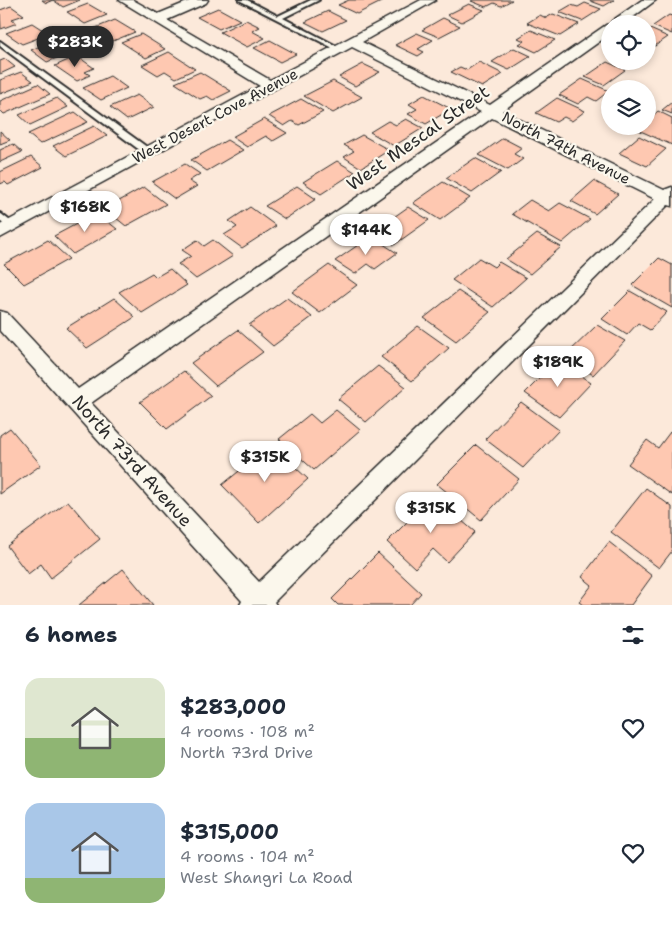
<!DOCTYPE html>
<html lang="en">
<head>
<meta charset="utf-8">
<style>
  :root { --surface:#fff; --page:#f6f6f7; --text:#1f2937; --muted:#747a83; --accent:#2b2b2b }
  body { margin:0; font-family:"Shantell Sans",sans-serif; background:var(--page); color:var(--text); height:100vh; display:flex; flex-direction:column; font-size:19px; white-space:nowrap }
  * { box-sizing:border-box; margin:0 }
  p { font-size:16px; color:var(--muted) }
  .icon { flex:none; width:28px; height:28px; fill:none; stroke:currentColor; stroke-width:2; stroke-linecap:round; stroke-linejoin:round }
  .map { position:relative; height:605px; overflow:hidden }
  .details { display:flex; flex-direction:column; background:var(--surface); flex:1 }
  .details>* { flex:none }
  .controls { position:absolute; left:601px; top:15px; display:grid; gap:10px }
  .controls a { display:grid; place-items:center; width:55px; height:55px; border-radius:50%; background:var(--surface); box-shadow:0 2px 8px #0003; font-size:25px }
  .price { position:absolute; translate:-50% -42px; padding:0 11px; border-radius:18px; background:#fff; color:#222; font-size:16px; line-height:32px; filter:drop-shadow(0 1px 2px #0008) }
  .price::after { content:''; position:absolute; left:50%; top:30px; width:15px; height:11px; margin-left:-8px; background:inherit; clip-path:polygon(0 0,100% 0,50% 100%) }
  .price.selected { background:var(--accent); color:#fff }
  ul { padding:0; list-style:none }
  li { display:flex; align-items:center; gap:15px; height:125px; padding:0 25px }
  li span { display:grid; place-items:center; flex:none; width:140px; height:100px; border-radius:15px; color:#555 }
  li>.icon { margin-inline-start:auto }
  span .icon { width:60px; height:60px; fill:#fffc; stroke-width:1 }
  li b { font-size:21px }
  h2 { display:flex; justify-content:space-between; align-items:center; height:60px; padding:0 25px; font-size:21px }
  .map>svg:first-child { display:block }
</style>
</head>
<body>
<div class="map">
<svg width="672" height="605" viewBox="0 0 672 605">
  <rect width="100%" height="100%" fill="#fce9da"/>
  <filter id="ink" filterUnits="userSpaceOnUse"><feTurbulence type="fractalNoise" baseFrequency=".02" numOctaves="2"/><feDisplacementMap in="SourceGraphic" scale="10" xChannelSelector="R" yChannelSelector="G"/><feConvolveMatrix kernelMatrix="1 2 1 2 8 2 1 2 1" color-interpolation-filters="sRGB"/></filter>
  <g filter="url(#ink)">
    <!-- building -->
    <g fill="#fec8b1" stroke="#2b2b2b">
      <path d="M42,0h38l-17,7 -10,-7 -7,3z"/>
      <path d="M349,0h31l3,1 -26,13 -19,-9z"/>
      <path d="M473,0h39l-11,6 -7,-3 -8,4 -15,-6z"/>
      <path d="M588,0h26l-10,6z"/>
      <path d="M585,3l16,6 -19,12 -23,-9 12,-7 7,2z"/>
      <path d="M88,4l19,11 -22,9 -18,-12z"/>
      <path d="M469,4l15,6 -22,12 -15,-7z"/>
      <path d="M11,6l13,9 -12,4 5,4 -16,6 -1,-19z"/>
      <path d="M218,8l22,12 -21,9 -22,-12z"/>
      <path d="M328,11l18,9 -23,11 -18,-9z"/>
      <path d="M553,14l26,10 -19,12 -33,-13 13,-8 6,3z"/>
      <path d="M669,15l3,1v18l-19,-8z"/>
      <path d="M443,18l17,8 -21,11 -17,-7z"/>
      <path d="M115,20l20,12 -22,9 -20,-12z"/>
      <path d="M246,20l14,7 -8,4 13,7 -18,9 -27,-15z"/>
      <path d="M32,23l17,11 -27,10 -16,-11z"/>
      <path d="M650,29l18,8 -19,13 -1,-1v-18z"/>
      <path d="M531,30l24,10 -19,12 -17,-8 5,-3 -6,-3z"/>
      <path d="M417,33l16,7 -15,9 6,3 -6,4 -23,-11z"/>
      <path d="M141,34l24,15 -19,9 -25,-16z"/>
      <path d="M60,38l17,12 -30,12 -16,-12z"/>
      <path d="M270,40l26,14 -16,8 -26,-14z"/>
      <path d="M514,48l17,8 -22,14 -17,-8z"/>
      <path d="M169,52l26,17 -19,9 -11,-7 -7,4 -16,-10z"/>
      <path d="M77,56l17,12 -9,4 5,3 -13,6 -22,-15z"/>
      <path d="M5,59l10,8 -15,7v-13z"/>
      <path d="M618,61h20l-8,6z"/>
      <path d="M479,62l24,12 -21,13 -31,-15 9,-5 7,3z"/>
      <path d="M607,62l18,8 -21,15 -19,-8z"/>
      <path d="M363,64l17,8 -25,14 -16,-9z"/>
      <path d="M21,72l12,9 -33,13v-14z"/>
      <path d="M200,72l31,19 -18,9 -6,-4 -7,3 -25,-16z"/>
      <path d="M110,76l17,12 -26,12 -18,-12z"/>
      <path d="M582,79l27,12 -13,10 -8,-4 -10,7 -19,-9z"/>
      <path d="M333,81l29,16 -29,16 -29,-17z"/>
      <path d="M38,84l12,10 -46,20 -4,-4v-9z"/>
      <path d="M137,95l17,12 -27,13 -17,-13z"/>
      <path d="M424,95l27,14 -25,15 -18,-10 9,-5 -8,-5z"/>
      <path d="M57,98l11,9 -38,18 -11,-10z"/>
      <path d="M557,98l28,13 -13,10 -8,-4 -8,5 -20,-9z"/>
      <path d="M301,99l22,13 -24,13 -7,-4 -8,5 -15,-10z"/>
      <path d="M672,102v12l-10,-4z"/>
      <path d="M658,111l14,7v27l-36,-16 3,-3h9v-6z"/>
      <path d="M75,112l13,10 -48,22 -12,-10z"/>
      <path d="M264,119l23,14 -14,8 -7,-5 -19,11 -15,-10z"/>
      <path d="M406,119l17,9 -29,18 -24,-14 18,-11 8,4z"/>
      <path d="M94,126l13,10 -41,20 -13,-10z"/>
      <path d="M0,131l10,9 -10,4z"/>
      <path d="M362,135l27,15 -28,18 -17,-11 10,-6 -10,-6z"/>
      <path d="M639,136l27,13 -19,17 -28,-13z"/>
      <path d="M503,138l19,10 -8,6 9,5 -15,11 -29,-15z"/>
      <path d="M227,140l16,10 -36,21 -16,-11z"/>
      <path d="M13,144l9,8 -22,10v-12z"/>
      <path d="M31,157l12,10 -35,18 -3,-3 -5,2v-12z"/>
      <path d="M475,158l26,14 -29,21 -26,-15z"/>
      <path d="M337,161l18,11 -34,22 -18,-12z"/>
      <path d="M185,164l15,10 -11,7 8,5 -22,13 -23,-17z"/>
      <path d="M594,181l24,13 -23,20 -24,-13z"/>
      <path d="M443,182l27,16 -30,22 -27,-17z"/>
      <path d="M297,186l19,13 -31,20 -20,-13z"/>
      <path d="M144,187l22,17 -40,22 -21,-17z"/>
      <path d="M530,200l19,11 11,-8 30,16 -28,24 -50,-29z"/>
      <path d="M250,207l26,19 -34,22 -18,-13 13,-8 -8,-6z"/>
      <path d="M408,207l21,13 -35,25 -20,-14z"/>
      <path d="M97,213l20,16 -44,25 -19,-18z"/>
      <path d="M537,234l24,13 -31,27 -24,-15z"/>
      <path d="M371,236l26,17 -22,16 -7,-5 -13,10 -20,-13z"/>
      <path d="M48,240l21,19 -45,25 -20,-20z"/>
      <path d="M197,240l7,6 9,-6 20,16 -37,23 -18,-15 13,-8 -9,-6z"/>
      <path d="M479,258l15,9 5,-5 27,16 -33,29 -41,-27z"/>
      <path d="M659,258l13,7v43l-40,-23z"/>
      <path d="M329,265l28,20 -37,28 -28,-21z"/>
      <path d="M170,269l17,16 -45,28 -23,-21 33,-19 4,4z"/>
      <path d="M458,291l32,21 -34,29 -32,-23z"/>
      <path d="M630,291l37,21 -17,18 -12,-7 -11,12 -25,-16z"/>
      <path d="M114,298l21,19 -48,31 -21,-20z"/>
      <path d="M287,298l25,19 -39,29 -24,-21z"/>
      <path d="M597,325l28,16 -32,34 -28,-19z"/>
      <path d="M418,326l31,22 -37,33 -31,-24z"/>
      <path d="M238,330l25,22 -47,34 -25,-23z"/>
      <path d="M558,360l33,23 -32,34 -34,-24z"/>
      <path d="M378,366l28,21 -40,35 -28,-23z"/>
      <path d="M184,371l27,25 -44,33 -27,-27z"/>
      <path d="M521,402l38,28 -36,38 -38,-29z"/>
      <path d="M336,410l24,20 -46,40 -35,-31 31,-25 10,9z"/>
      <path d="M10,428l31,37 -41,29v-59z"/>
      <path d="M670,432l2,1v62l-44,-31 19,-24 11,8z"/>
      <path d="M271,445l37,34 -49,44 -37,-38z"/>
      <path d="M476,445l43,34 -38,41 -44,-36z"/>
      <path d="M646,488l26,19v44l-13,17 -48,-36z"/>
      <path d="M433,496l42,36 -28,30 -14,-13 -18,19 -28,-26z"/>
      <path d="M68,501l32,38 -49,39 -10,-14 -13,10 -21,-28z"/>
      <path d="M609,542l43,34 -21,29h-48l-4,-3 13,-17 -10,-8z"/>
      <path d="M378,553l43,40 -11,12h-72l-6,-6z"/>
      <path d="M123,569l30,36h-74z"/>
    </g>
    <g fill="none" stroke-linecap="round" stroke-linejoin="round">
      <!-- service casing -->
      <g stroke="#2b2b2b" stroke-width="4">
        <g id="service">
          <path d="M239,0h8l31,16 33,-16h8l-36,18 59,31 -5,1z"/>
          <path d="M0,41l151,109v4h-6l-145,-108z"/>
          <path d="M0,213l14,11 2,2 -2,2h-6l-8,-7z"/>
        </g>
      </g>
      <!-- minor casing -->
      <g stroke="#2b2b2b" stroke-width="3">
        <path id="minor" d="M119,0h14l25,14 34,-14h16l-2,3 -39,17 103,60 151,-80h15l-74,42 128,63 116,-80 4,-1 2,-3 30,-21h14l-32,24h-14v10l-108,77 162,79 8,-3v19l-4,-1 -394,397 2,3h-36l2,-4 -242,-270v-20l7,2 71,76 403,-277 -129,-65 -352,191v-13l260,-139zM492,118l163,81 -396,383 -168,-179z"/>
      </g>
      <!-- service -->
      <use href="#service" fill="#fbf7ec" fill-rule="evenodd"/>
      <!-- minor -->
      <use href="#minor" fill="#fbf7ec" fill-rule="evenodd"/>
    </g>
  </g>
  <g text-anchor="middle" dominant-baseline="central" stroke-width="4.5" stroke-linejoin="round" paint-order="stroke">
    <!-- far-street labels -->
    <g font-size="15" fill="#2b2b2b" stroke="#fbf7ec">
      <text transform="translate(215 116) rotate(-28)">West Desert Cove Avenue</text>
      <text transform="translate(566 148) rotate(27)">North 74th Avenue</text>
    </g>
    <!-- street labels -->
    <g font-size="18" fill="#2b2b2b" stroke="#fbf7ec">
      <text transform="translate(418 138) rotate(-35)">West Mescal Street</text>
      <text transform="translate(132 461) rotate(48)">North 73rd Avenue</text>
    </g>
  </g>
</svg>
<div class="controls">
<a><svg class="icon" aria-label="locate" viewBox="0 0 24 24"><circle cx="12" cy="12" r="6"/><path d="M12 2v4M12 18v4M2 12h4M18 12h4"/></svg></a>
<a><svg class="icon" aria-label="layers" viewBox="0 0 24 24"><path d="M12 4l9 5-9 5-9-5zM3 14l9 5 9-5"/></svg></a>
</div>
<b class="price selected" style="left:75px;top:68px">$283K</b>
<b class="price" style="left:85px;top:233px">$168K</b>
<b class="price" style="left:366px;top:256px">$144K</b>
<b class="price" style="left:558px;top:388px">$189K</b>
<b class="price" style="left:265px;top:483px">$315K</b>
<b class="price" style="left:431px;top:534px">$315K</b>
</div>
<section class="details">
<h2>6 homes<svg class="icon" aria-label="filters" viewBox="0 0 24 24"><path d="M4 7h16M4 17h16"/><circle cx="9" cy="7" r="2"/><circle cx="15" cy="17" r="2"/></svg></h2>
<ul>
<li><span style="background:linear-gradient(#dfe7d0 60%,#8fb573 0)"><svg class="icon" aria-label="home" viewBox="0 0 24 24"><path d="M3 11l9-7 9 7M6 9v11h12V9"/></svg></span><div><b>$283,000</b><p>4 rooms · 108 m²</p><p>North 73rd Drive</p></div><svg class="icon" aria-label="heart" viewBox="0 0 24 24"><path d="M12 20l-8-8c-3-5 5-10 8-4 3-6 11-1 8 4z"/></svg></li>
<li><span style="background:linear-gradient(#a9c7e8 75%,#8fb573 0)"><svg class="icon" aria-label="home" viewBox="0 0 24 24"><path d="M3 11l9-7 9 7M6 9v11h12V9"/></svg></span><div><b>$315,000</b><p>4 rooms · 104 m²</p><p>West Shangri La Road</p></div><svg class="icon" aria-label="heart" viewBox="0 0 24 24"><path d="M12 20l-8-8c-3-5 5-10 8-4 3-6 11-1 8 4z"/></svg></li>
</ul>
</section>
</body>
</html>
